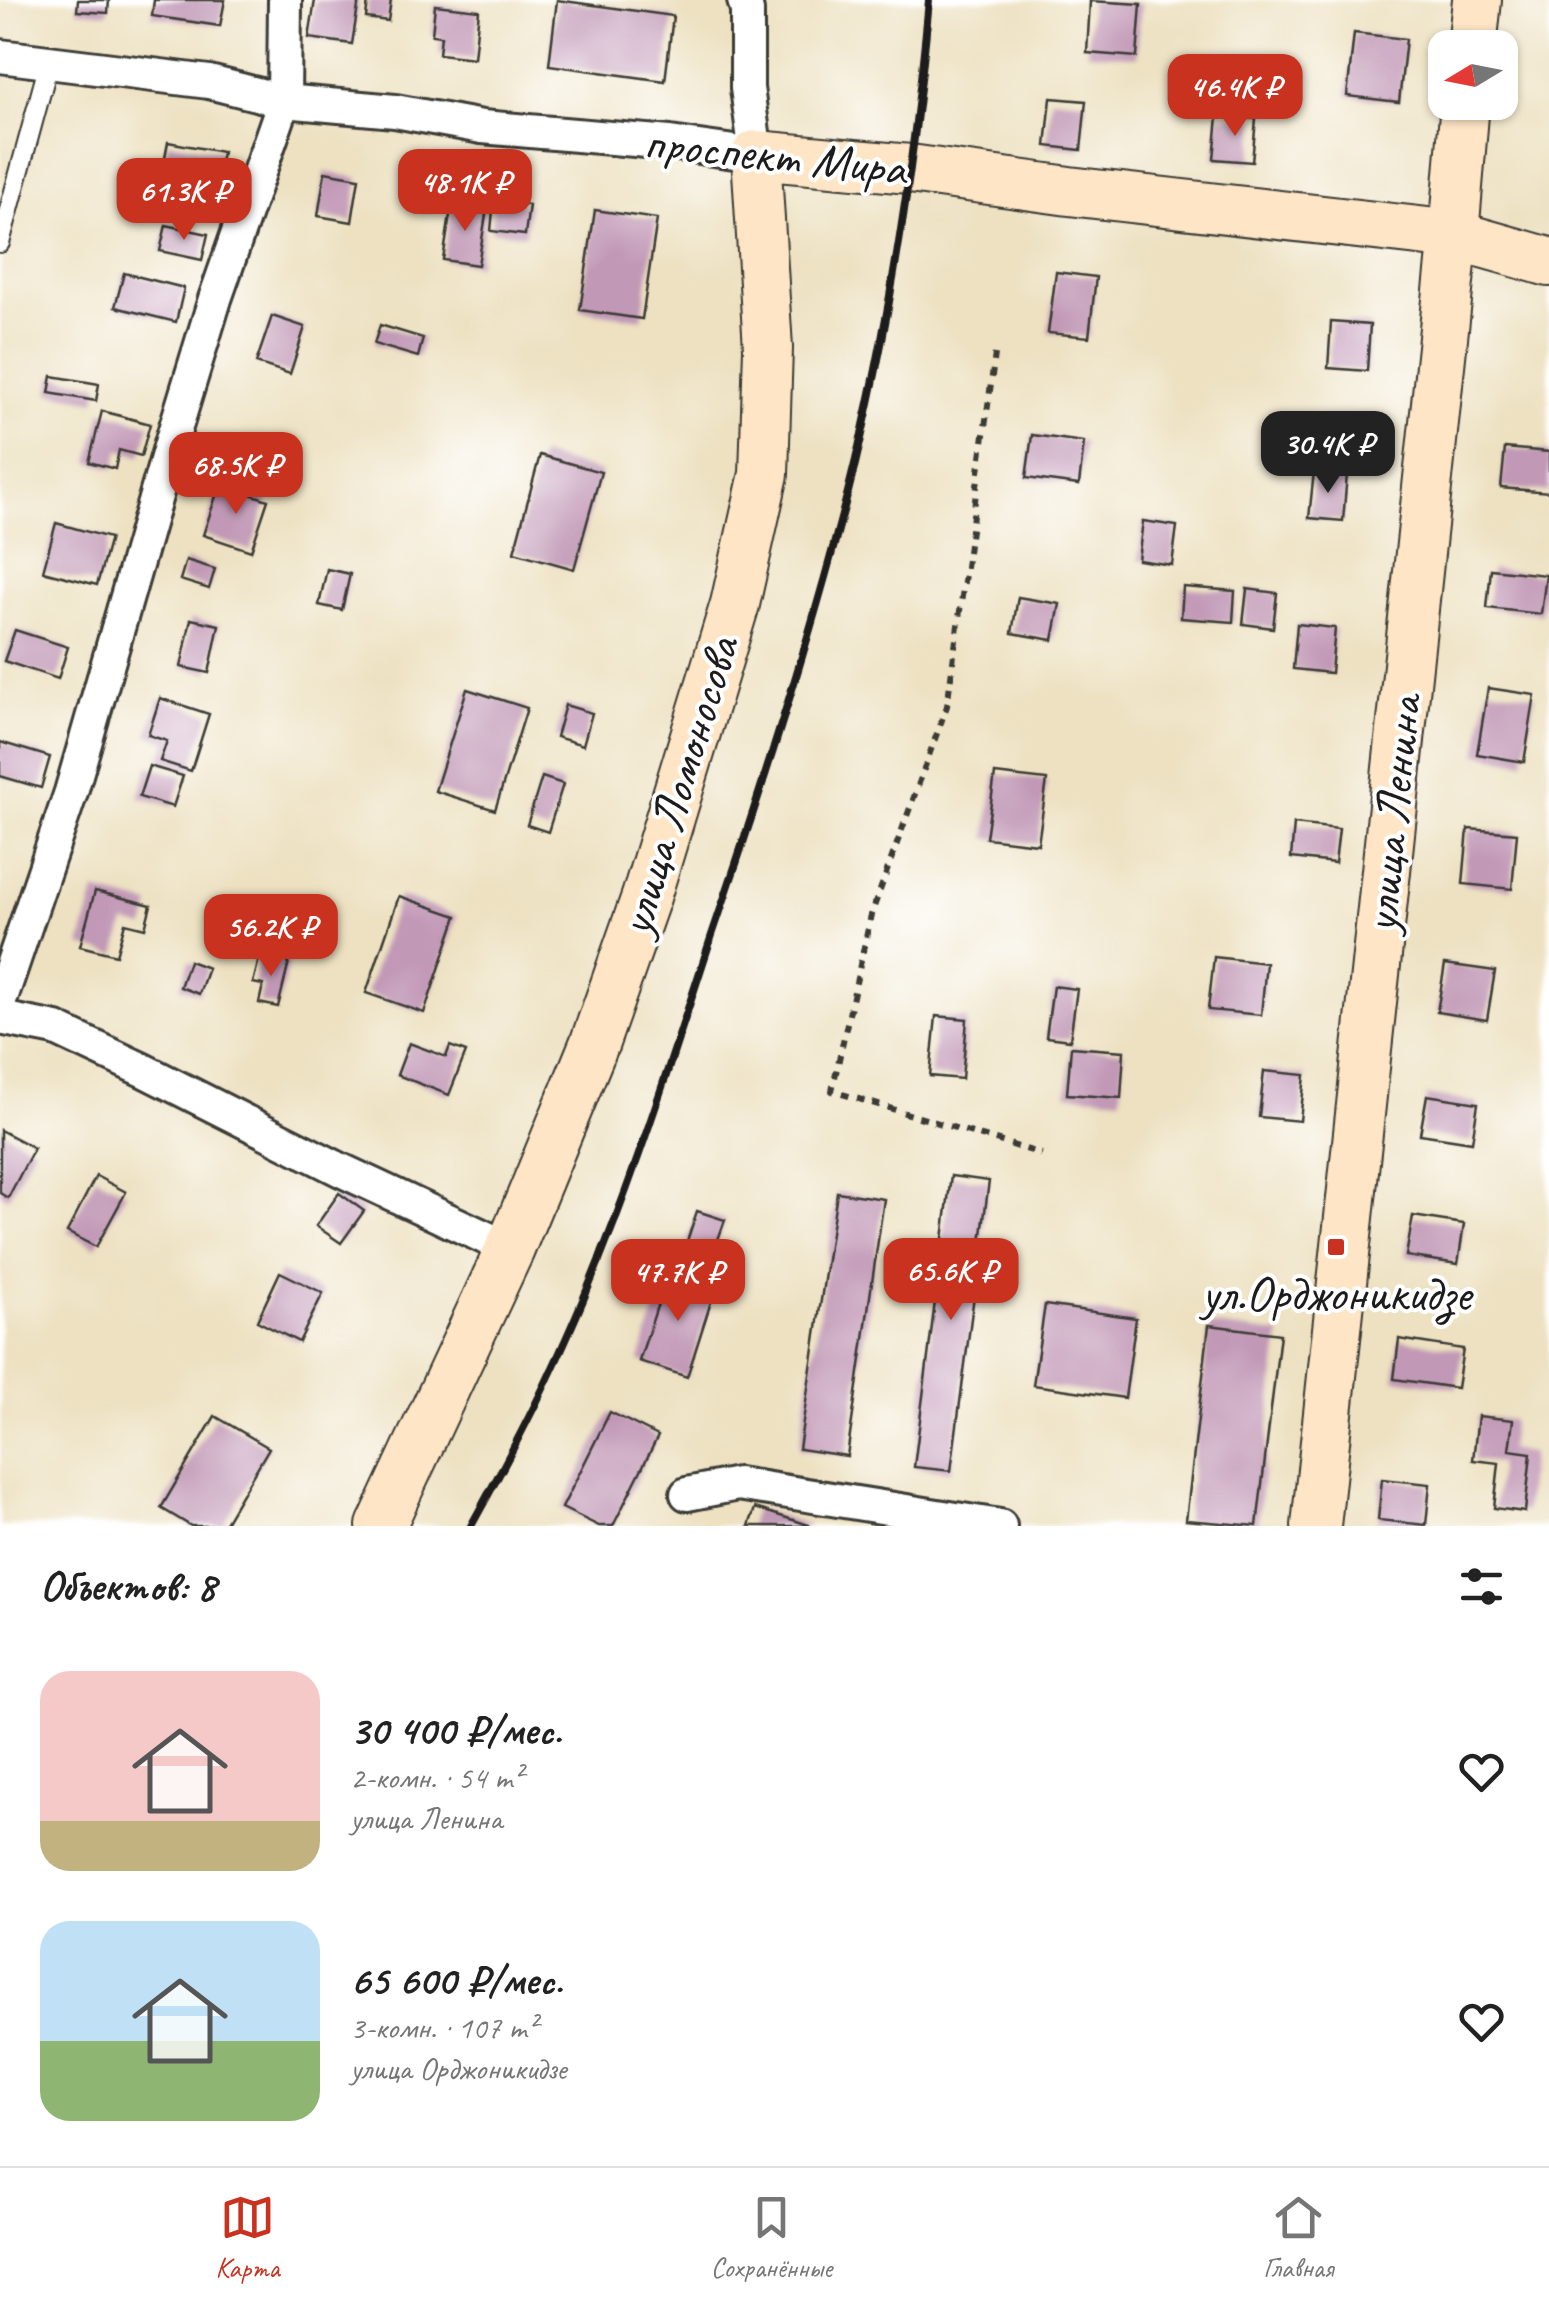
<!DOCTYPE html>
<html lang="ru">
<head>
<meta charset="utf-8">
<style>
  :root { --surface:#fff; --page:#f6f6f6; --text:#222; --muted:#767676; --line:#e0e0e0; --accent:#c8321e }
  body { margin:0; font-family:Caveat,sans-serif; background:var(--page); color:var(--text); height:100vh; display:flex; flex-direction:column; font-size:38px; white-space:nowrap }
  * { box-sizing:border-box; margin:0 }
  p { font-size:32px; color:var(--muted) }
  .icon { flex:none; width:55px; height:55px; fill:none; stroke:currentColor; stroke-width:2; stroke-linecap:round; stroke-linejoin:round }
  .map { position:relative; height:1526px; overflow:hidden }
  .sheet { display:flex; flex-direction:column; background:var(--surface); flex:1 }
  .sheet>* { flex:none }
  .needle { width:65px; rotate:260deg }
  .tools { position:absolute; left:1428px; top:30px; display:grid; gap:20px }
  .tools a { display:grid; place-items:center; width:90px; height:90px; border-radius:20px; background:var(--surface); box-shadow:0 2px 8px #0004; font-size:50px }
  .price { position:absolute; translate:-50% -85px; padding:0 22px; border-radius:20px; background:var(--accent); color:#fff; font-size:32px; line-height:65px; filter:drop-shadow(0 2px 5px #0008) }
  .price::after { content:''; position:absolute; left:50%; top:60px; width:30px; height:22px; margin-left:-15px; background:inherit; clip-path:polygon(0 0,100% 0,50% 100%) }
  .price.current { background:#222; color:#fff }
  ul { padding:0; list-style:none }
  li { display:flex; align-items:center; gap:30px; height:250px; padding:0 40px }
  li span { display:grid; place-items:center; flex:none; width:280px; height:200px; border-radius:30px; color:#555 }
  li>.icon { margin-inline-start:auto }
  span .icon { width:120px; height:120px; fill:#fffc; stroke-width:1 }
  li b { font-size:42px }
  h2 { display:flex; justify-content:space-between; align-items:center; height:120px; padding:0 40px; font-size:42px }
  .dock { display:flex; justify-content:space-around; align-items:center; height:140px; border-top:2px solid var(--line); background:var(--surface); font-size:28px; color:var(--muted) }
  .dock a { display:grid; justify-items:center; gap:5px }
  .dock .current { color:var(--accent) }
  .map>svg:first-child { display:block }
</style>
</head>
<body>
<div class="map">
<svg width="1549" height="1526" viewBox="0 0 1549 1526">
  <rect width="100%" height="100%" fill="#fff"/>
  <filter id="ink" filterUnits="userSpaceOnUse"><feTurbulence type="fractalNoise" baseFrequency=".01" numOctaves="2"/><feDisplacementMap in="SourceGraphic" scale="20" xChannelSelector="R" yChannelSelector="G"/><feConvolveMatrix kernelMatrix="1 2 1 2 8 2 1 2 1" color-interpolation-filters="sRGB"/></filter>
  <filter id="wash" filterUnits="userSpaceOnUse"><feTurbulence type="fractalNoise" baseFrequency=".0048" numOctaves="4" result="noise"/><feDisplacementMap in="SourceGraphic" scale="40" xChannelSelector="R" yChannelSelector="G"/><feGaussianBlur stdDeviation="2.25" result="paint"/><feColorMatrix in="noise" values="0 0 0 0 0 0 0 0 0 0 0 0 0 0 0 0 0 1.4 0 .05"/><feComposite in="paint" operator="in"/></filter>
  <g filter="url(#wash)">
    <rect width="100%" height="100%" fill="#ede1c1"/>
    <g id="blocks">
      <!-- building -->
      <g fill="#c198b6">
        <path d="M78,0h31l-1,13 -31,-2z"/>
        <path d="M154,0h71l-5,26 -68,-10z"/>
        <path d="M315,0h44l-7,44 -43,-6z"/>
        <path d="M368,0h23l-3,21 -22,-3z"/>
        <path d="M557,0l116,16 -8,65 -116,-16z"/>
        <path d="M1090,1l51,3 -4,53 -50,-4z"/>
        <path d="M435,5l44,5 -5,48 -35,-4 2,-18 -9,-1z"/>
        <path d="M1354,33l52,6 -7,63 -52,-6z"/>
        <path d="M1051,98l35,3 -5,49 -35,-4z"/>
        <path d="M1218,116l38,3 -4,43 -38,-3z"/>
        <path d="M168,142l54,10 -7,37 -54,-10z"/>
        <path d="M325,172l34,6 -7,44 -34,-6z"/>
        <path d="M494,200l35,5 -4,30 -34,-4z"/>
        <path d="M452,202l35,6 -9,57 -35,-5z"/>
        <path d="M595,210l62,9 -15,100 -62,-9z"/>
        <path d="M166,225l42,9 -6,26 -42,-9z"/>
        <path d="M1056,272l40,5 -7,60 -41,-4z"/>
        <path d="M124,273l60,15 -8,34 -61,-15z"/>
        <path d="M272,316l33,11 -15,47 -34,-11z"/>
        <path d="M1331,322l39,3 -3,46 -39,-3z"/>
        <path d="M380,325l43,13 -5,19 -44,-13z"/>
        <path d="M52,376l47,8 -3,17 -47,-8z"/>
        <path d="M102,411l48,13 -9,32 -22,-6 -4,19 -26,-7z"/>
        <path d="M1032,435l52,7 -5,43 -53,-7z"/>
        <path d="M1505,448l44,4v40l-48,-4z"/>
        <path d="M540,455l61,17 -27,97 -60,-17z"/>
        <path d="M1314,471l33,3 -4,47 -34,-3z"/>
        <path d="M220,484l48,16 -17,51 -48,-16z"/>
        <path d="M1143,521l34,5 -5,39 -34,-5z"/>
        <path d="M56,523l54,15 -13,47 -54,-14z"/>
        <path d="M186,560l29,9 -6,20 -29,-9z"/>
        <path d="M327,569l23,5 -8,36 -23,-5z"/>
        <path d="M1491,569l55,6 -5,39 -54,-6z"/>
        <path d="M1183,587l52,4 -2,31 -52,-4z"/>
        <path d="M1247,589l30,4 -4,35 -30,-4z"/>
        <path d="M1018,597l42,7 -7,36 -41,-7z"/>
        <path d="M191,619l28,6 -10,48 -28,-6z"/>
        <path d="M1297,624l38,4 -4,45 -38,-4z"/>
        <path d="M15,630l53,17 -10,32 -54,-18z"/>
        <path d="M1488,688l47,7 -11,67 -47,-8z"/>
        <path d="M467,689l60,19 -32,102 -60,-19z"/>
        <path d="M160,698l49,16 -18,57 -31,-10 7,-20 -19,-6z"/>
        <path d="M565,705l27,8 -9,32 -27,-8z"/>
        <path d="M0,742l50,15 -9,31 -41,-12z"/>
        <path d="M149,766l34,10 -10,31 -34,-10z"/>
        <path d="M995,774l52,6 -9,64 -52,-6z"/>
        <path d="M542,777l21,7 -15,48 -21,-7z"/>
        <path d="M1294,824l45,5 -4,34 -44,-5z"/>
        <path d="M1468,829l49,4 -5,56 -49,-5z"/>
        <path d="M95,891l56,14 -6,23 -20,-5 -9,32 -36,-9z"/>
        <path d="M399,896l58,20 -33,97 -58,-20z"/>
        <path d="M260,955l29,7 -11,45 -19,-4 4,-18 -10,-2z"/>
        <path d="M1214,957l52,6 -5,52 -53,-5z"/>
        <path d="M189,961l19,7 -9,26 -19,-7z"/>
        <path d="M1445,964l50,7 -8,49 -50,-8z"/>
        <path d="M1053,986l24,3 -7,51 -24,-3z"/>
        <path d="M936,1016l31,3 -5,60 -32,-3z"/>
        <path d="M409,1043l37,14 4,-11 16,6 -17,43 -52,-20z"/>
        <path d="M1071,1047l53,4 -3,47 -54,-4z"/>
        <path d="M1264,1071l41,4 -5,46 -41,-4z"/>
        <path d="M1427,1095l51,8 -6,39 -52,-8z"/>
        <path d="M0,1130l34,18 -26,50 -8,-5z"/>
        <path d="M96,1176l30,16 -30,55 -29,-15z"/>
        <path d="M951,1176l38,5 -38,290 -37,-4z"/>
        <path d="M837,1192l47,7 -37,257 -48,-7z"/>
        <path d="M339,1193l25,18 -23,32 -25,-17z"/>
        <path d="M697,1211l28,9 -11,31 -27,-10z"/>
        <path d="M1413,1216l51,8 -6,40 -52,-8z"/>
        <path d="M669,1270l47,16 -29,91 -48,-16z"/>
        <path d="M280,1272l43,21 -24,49 -42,-21z"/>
        <path d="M1045,1305l91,13 -11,80 -92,-13z"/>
        <path d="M1209,1325l71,9 -23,192 -71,-6z"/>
        <path d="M1399,1339l64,10 -6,39 -63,-9z"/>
        <path d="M610,1412l48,24 -45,90h-14l-37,-18z"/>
        <path d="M215,1416l54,32 -46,78h-32l-30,-18z"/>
        <path d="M1478,1416l35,4 -4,30 22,3 -6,59 -31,-4 5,-45 -26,-3z"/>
        <path d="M1382,1479l48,5 -4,41 -48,-5z"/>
        <path d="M755,1508l54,17v1h-60z"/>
      </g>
    </g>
  </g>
  <g filter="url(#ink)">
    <use href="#blocks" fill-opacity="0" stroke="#3b3a35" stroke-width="2.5"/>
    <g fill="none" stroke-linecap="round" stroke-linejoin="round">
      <!-- lane casing -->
      <g stroke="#3b3a35" stroke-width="22">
        <path id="lane" d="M0,243l49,-180"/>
      </g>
      <!-- street casing -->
      <g stroke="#3b3a35" stroke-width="38">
        <g id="street">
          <path d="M0,56l209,26 75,19 111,10 87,16 188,16 86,12 -9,-67v-77l-3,-11"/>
          <path d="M0,1001l71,-209 101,-352 43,-141 69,-198 1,-101"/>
          <path d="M0,1018l56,11 87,41 198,100 169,79"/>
          <path d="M687,1494l51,-10 262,42"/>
        </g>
      </g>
      <!-- secondary casing -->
      <g stroke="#3b3a35" stroke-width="52">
        <g id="secondary">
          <path d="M1472,48l5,-48"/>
          <path d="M381,1526l129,-277 85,-207 51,-145 89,-293 29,-130 4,-126 -12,-193 154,14 159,22 385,44 95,27"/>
          <path d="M1316,1526l138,-1291 11,-133"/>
        </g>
      </g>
      <!-- path -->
      <path stroke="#3b3a35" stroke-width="6" stroke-dasharray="8 8" stroke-linecap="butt" d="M995,354l-48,352 -76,209 -39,176 210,63"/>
      <!-- lane -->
      <use href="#lane" stroke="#fff" stroke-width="18"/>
      <!-- street -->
      <use href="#street" stroke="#fff" stroke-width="32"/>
      <!-- secondary -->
      <use href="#secondary" stroke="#fee5c5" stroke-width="48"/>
      <!-- rail -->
      <path stroke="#1c1c1c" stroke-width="8" d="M471,1526c34,-61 67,-123 95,-187 58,-129 101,-266 145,-401 50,-147 98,-295 137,-446 41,-161 66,-327 81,-492"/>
    </g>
  </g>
  <!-- markers -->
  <rect fill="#c8321e" stroke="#fff" stroke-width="4" x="1326" y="1237" width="20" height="20" rx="5"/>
  <g text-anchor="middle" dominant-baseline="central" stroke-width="8" stroke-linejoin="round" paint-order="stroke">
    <!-- street labels -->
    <g font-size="50" fill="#1c1c1c" stroke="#fff">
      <text transform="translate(775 155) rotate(6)">проспект Мира</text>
      <text transform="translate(678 786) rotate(-73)">улица Ломоносова</text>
      <text transform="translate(1392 814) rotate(-84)">улица Ленина</text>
    </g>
    <!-- poi labels -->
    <g font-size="50" fill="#1c1c1c" stroke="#fff">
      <text x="1336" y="1293">ул.Орджоникидзе</text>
    </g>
  </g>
</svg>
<div class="tools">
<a><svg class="needle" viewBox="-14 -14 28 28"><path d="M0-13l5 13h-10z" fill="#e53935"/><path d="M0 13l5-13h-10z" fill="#767676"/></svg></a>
</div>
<b class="price" style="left:1235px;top:139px">46.4K ₽</b>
<b class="price" style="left:465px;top:234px">48.1K ₽</b>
<b class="price" style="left:184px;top:243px">61.3K ₽</b>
<b class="price current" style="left:1328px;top:496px">30.4K ₽</b>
<b class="price" style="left:236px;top:517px">68.5K ₽</b>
<b class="price" style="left:271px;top:979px">56.2K ₽</b>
<b class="price" style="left:951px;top:1323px">65.6K ₽</b>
<b class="price" style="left:678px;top:1324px">47.7K ₽</b>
</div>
<section class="sheet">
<h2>Объектов: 8<svg class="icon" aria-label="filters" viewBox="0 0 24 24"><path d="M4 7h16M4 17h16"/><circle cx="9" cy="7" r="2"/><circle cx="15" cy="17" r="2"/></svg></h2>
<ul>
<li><span style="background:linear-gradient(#f6c9c9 75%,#c2b280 0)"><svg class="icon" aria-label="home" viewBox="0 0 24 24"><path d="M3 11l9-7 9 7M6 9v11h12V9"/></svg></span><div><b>30 400 ₽/мес.</b><p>2-комн. · 54 m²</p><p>улица Ленина</p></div><svg class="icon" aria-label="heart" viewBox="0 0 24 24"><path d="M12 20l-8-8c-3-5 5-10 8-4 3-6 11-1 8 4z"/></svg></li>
<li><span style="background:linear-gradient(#bfe0f5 60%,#8fb573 0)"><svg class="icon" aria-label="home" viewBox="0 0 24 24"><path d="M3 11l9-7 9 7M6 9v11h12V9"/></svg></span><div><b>65 600 ₽/мес.</b><p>3-комн. · 107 m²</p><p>улица Орджоникидзе</p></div><svg class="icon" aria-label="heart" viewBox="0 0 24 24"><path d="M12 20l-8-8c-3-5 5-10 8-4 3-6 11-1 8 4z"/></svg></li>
</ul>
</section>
<nav class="dock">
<a class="current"><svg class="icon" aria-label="map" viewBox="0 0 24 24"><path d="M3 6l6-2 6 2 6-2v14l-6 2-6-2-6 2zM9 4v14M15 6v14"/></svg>Карта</a>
<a><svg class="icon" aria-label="saved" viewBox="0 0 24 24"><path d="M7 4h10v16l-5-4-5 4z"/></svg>Сохранённые</a>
<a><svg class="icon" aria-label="home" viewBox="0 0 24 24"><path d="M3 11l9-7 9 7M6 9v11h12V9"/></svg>Главная</a>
</nav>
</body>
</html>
